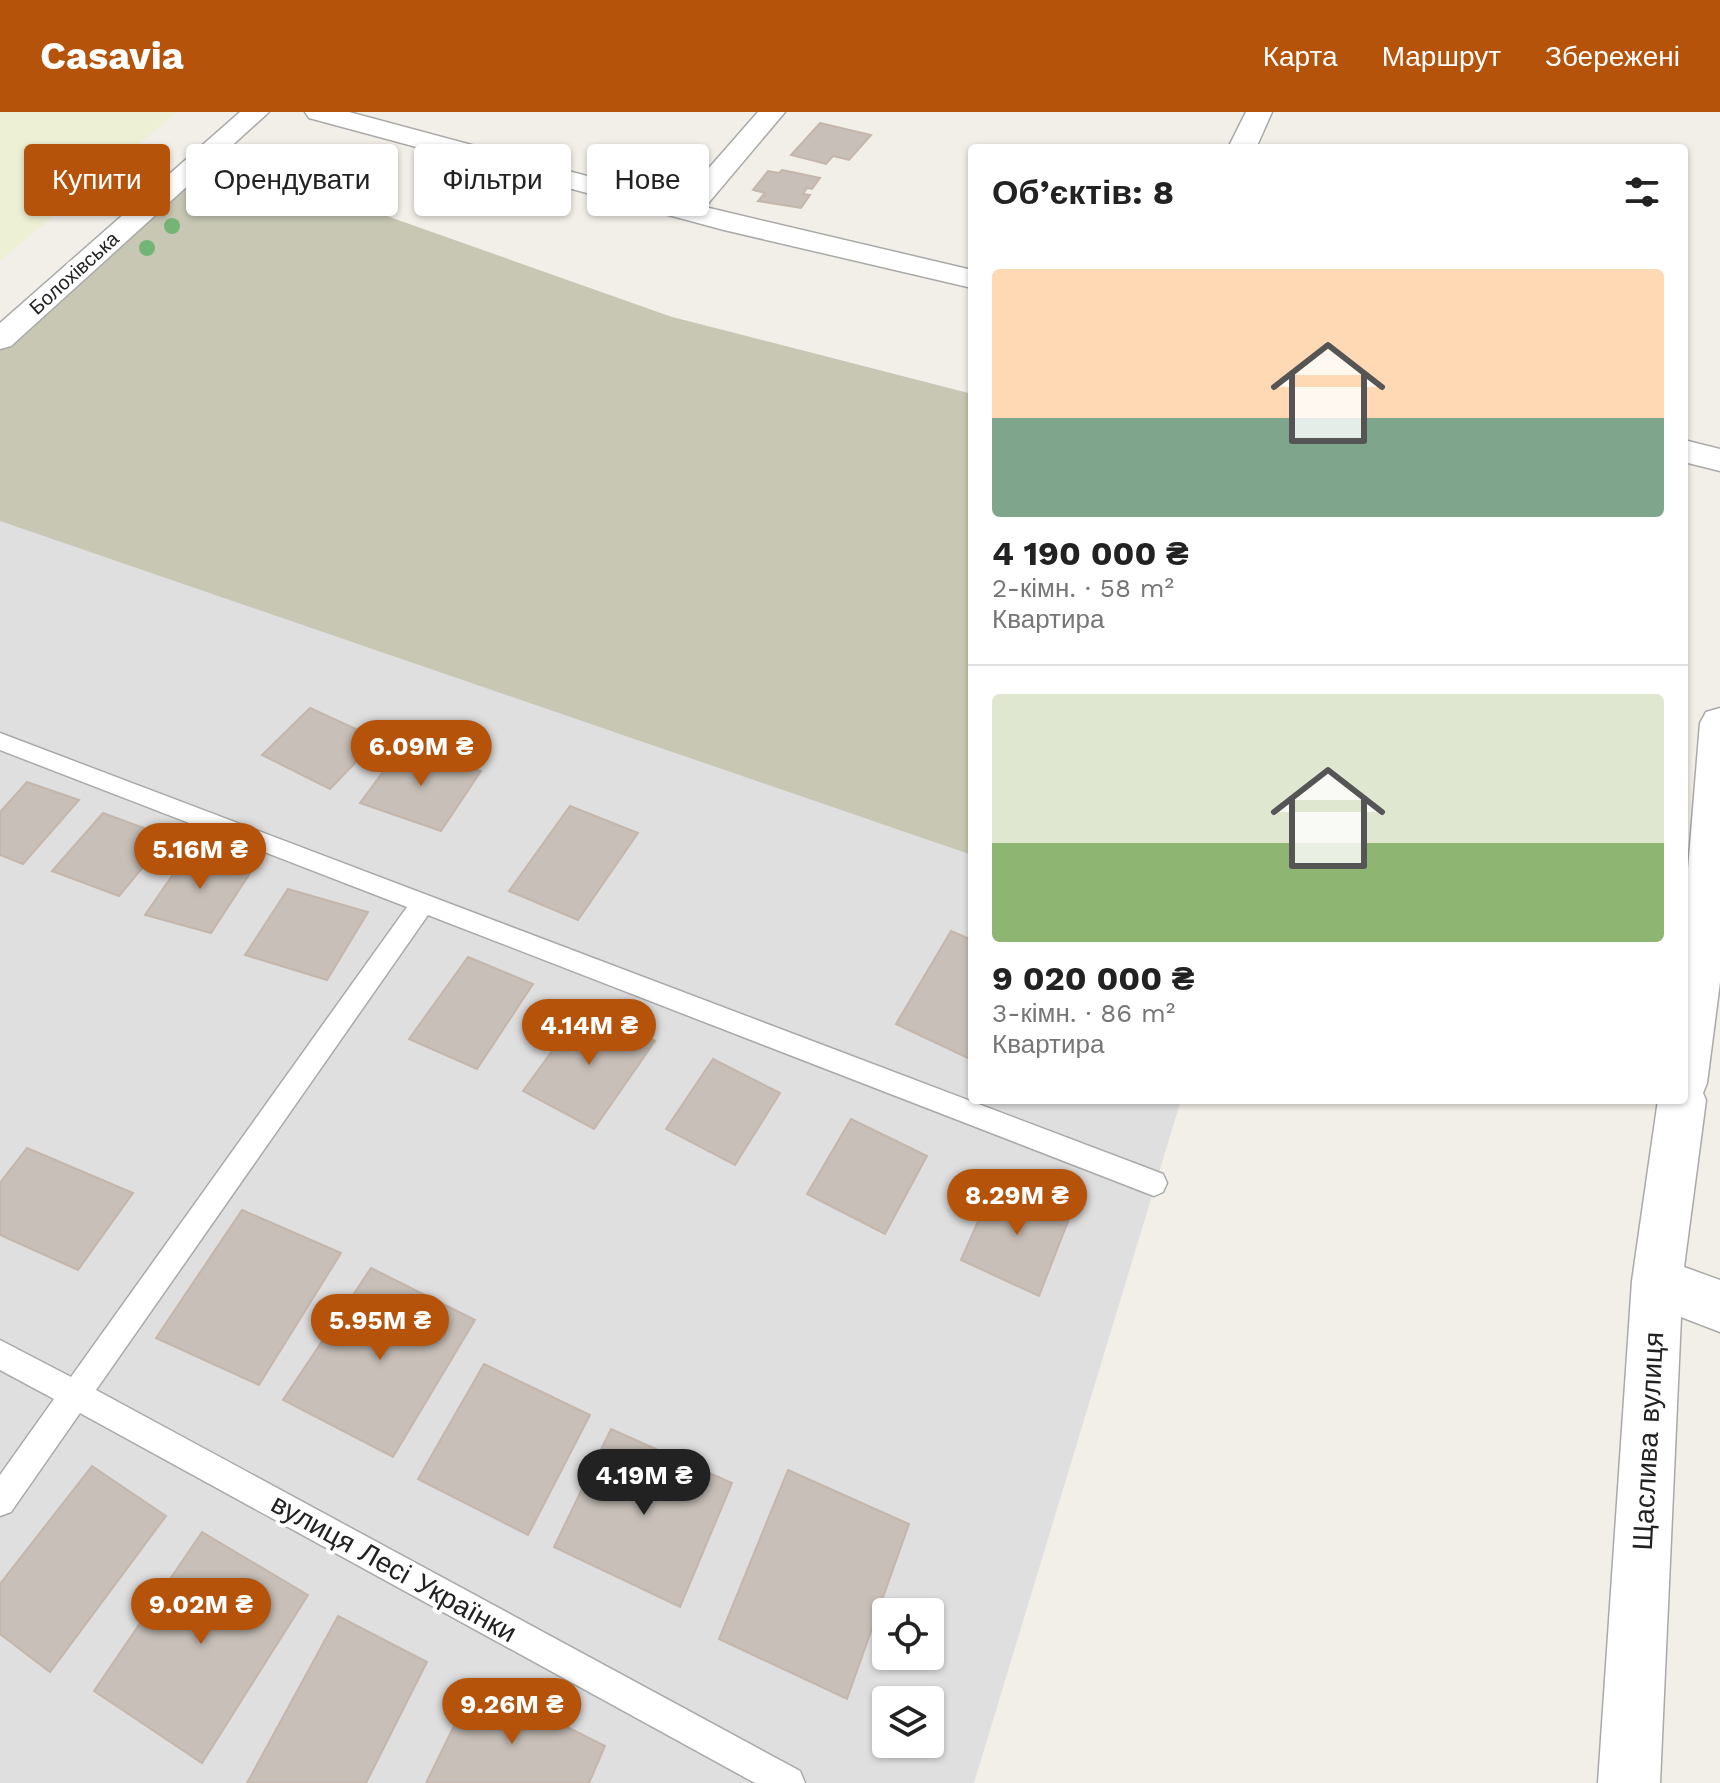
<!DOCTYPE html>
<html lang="uk">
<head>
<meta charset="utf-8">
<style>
  :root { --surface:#fff; --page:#f2f2f2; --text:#222; --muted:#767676; --line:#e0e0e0; --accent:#b45309 }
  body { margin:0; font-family:"Work Sans",sans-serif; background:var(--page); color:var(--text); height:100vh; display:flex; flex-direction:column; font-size:30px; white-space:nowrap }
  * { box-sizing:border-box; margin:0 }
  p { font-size:26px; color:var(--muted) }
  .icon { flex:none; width:44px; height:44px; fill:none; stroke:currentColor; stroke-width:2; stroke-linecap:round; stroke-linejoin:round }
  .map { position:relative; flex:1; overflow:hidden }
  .side { position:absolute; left:968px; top:32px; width:720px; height:960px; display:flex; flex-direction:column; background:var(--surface); border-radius:8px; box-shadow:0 2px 6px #0004 }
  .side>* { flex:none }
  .guide { position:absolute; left:24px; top:32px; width:760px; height:72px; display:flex; gap:16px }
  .fabs { position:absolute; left:872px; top:1486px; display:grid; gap:16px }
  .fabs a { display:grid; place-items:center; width:72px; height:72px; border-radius:8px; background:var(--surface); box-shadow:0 2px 6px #0004; font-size:40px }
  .price { position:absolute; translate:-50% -68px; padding:0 18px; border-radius:28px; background:var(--accent); color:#fff; font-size:26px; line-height:52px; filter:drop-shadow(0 2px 4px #0008) }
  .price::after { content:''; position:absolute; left:50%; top:48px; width:24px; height:18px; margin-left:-12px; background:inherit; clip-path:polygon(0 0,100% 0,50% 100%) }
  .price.current { background:#222; color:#fff }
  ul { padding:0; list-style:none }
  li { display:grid; align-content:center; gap:16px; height:424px; padding:0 24px }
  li+li { border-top:2px solid var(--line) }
  li span { display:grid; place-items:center; height:248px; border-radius:8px; color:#555 }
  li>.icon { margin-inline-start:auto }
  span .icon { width:144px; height:144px; fill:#fffc; stroke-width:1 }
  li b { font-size:34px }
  h2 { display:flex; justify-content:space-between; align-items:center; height:96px; padding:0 24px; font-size:34px }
  .chip { padding:0 28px; border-radius:8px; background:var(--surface); box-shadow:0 2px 6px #0004; font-size:28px; line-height:72px }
  .chip.current { background:var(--accent); color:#fff }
  header { display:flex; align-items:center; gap:48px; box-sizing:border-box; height:112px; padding:0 40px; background:var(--accent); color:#fff }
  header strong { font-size:38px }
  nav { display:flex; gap:44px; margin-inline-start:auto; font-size:28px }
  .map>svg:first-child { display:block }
</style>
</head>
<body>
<header>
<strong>Casavia</strong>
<nav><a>Карта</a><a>Маршрут</a><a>Збережені</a></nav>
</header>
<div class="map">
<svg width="1720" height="1671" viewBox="0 0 1720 1671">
  <rect width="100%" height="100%" fill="#f2efe9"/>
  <!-- residential -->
  <path fill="#e0dfdf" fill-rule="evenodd" d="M672,205l300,77v706h209l-207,683h-974v-1444zM886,1500h44v44h-44zM886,1588h44v44h-44z"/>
  <!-- construction -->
  <path fill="#c7c7b4" d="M209,41l463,164 300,77v461l-972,-334v-182z"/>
  <!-- farmland -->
  <path fill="#eef0d5" d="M0,0h177l-177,149z"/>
  <!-- building -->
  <g fill="#c7bfb8" stroke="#c4b6ab" stroke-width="2">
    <path d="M820,11l51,12 -22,25 -16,-4 -7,8 -35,-9z"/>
    <path d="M782,58l38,8 -8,11 -5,-1 -4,6 7,1 -9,13 -43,-7 7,-8 -12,-3 15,-19 11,2z"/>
    <path d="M310,596l68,31 -48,50 -68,-34z"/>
    <path d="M402,634l79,25 -40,60 -81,-28z"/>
    <path d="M27,670l52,18 -56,64 -23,-9v-43z"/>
    <path d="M570,694l68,27 -60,87 -69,-29z"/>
    <path d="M103,701l65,24 -49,59 -67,-25z"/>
    <path d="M190,738l64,17 -43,66 -66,-18z"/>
    <path d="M288,777l80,23 -41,68 -82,-25z"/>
    <path d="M951,819l21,9v120l-76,-36z"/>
    <path d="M468,845l65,27 -56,85 -68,-30z"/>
    <path d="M585,894l70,35 -61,88 -71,-38z"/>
    <path d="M713,947l67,34 -45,72 -69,-36z"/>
    <path d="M851,1007l76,37 -42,78 -78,-40z"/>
    <path d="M27,1036l106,45 -55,77 -78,-35v-52z"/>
    <path d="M997,1066l75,33 -33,85 -78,-36z"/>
    <path d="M242,1098l99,43 -82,132 -103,-47z"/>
    <path d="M371,1156l104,52 -82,137 -110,-57z"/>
    <path d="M484,1252l106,51 -62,120 -110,-56z"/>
    <path d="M611,1317l121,54 -52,124 -126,-60z"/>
    <path d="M92,1354l74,50 -116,156 -50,-38v-50z"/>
    <path d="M788,1358l121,54 -62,175 -128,-60z"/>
    <path d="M202,1420l106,63 -106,168 -108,-72z"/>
    <path d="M338,1504l89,46 -61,121h-119z"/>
    <path d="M476,1569l129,65 -16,37h-163z"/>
  </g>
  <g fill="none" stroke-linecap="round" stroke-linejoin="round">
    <!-- lane casing -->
    <g stroke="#a9a9a9" stroke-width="3">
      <path id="lane" d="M0,621l1163,441 4,9 -4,9 -9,4 -726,-281 -332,475 704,381 5,12h-50l-675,-370 -69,99 -11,4v-41l54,-76 -54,-29v-30l71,37 336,-470 -407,-157z"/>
    </g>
    <!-- street casing -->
    <g stroke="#a9a9a9" stroke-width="3">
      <g id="street">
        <path d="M240,0h29l-258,234 -11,3v-26z"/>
        <path d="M305,0h44l331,89 78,-89h27l-80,95 267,63v18l-248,-58 -415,-112z"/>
        <path d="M1246,0h26l-16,36h-28z"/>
        <path d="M1684,328l36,9v22l-36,-9z"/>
        <path d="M1720,596v274l-13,101 -4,10 3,7 -22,167 36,13v52l-39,-15 -21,466h-62l34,-502 26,-181h26v-182l16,-195 6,-11z"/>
      </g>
    </g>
    <!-- lane -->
    <use href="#lane" fill="#fff" fill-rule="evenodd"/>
    <!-- street -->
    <use href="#street" fill="#fff" fill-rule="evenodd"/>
  </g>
  <!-- trees -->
  <g fill="#74b475">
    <circle cx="172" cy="114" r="8"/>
    <circle cx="147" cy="136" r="8"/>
  </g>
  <g text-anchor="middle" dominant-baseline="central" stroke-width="8" stroke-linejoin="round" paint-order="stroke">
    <!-- far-street labels -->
    <g font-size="20" fill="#222" stroke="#fff">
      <text transform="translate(74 161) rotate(-42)">Болохівська</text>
    </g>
    <!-- near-street labels -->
    <g font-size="28" fill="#222" stroke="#fff">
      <text transform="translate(1648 1329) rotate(-87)">Щаслива вулиця</text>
      <text transform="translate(394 1456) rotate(29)">вулиця Лесі Українки</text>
    </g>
  </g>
</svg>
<div class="fabs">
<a><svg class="icon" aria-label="locate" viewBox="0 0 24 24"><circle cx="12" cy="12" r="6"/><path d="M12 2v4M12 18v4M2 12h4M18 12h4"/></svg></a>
<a><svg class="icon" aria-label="layers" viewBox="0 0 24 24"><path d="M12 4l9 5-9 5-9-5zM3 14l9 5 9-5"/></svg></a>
</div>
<b class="price" style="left:421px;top:676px">6.09M ₴</b>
<b class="price" style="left:200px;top:779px">5.16M ₴</b>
<b class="price" style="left:589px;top:955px">4.14M ₴</b>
<b class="price" style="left:1017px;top:1125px">8.29M ₴</b>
<b class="price" style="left:380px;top:1250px">5.95M ₴</b>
<b class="price current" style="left:644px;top:1405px">4.19M ₴</b>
<b class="price" style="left:201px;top:1534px">9.02M ₴</b>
<b class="price" style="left:512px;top:1634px">9.26M ₴</b>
<div class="guide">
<a class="chip current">Купити</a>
<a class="chip">Орендувати</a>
<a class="chip">Фільтри</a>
<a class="chip">Нове</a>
</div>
<section class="side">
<h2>Об’єктів: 8<svg class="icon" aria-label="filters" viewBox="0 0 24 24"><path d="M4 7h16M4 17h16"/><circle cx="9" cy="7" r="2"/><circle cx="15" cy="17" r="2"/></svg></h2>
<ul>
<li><span style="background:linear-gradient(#ffd9b3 60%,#7fa58c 0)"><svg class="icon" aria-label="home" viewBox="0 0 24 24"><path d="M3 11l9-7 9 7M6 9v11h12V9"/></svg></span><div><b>4 190 000 ₴</b><p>2-кімн. · 58 m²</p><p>Квартира</p></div></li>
<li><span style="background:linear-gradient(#dfe7d0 60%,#8fb573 0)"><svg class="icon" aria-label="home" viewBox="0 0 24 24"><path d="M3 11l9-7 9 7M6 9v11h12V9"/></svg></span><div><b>9 020 000 ₴</b><p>3-кімн. · 86 m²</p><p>Квартира</p></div></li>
</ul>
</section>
</div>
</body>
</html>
